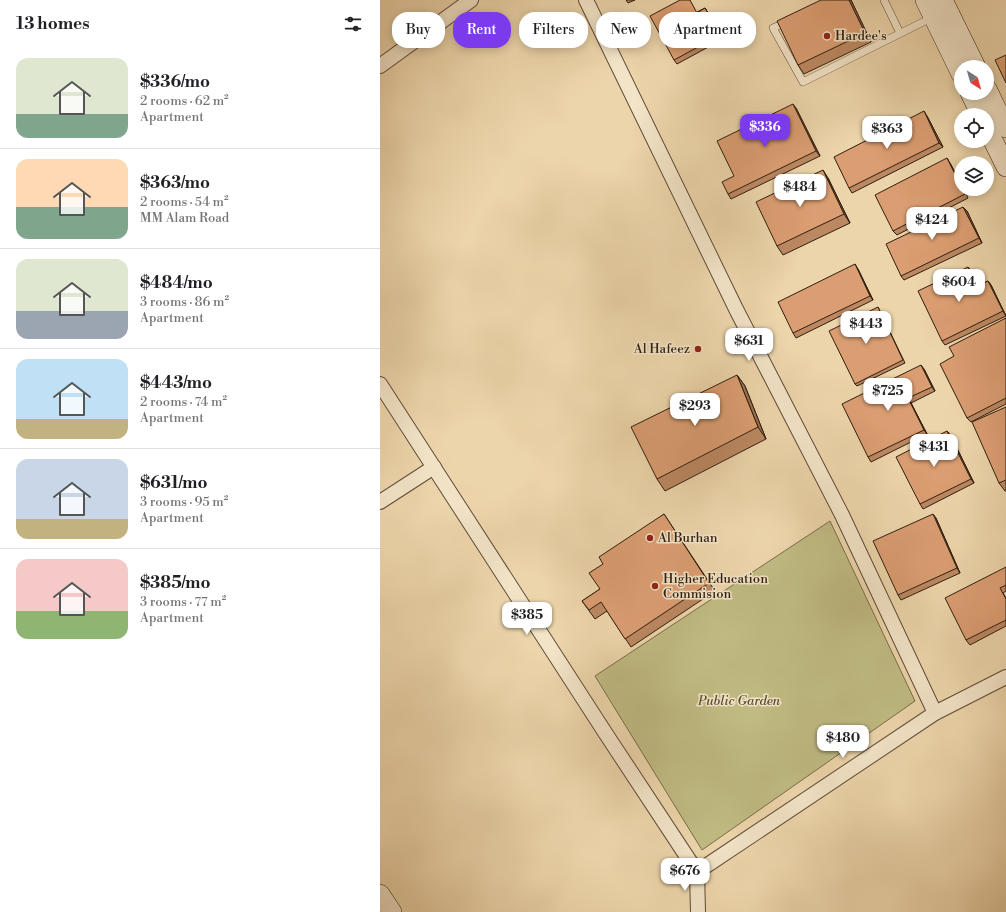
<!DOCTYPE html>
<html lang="en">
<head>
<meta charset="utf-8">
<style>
  :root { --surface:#fff; --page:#f2f2f2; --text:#202124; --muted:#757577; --line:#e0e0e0; --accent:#7c3aed }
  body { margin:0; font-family:"Libre Bodoni",serif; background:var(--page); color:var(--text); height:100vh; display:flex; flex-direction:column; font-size:15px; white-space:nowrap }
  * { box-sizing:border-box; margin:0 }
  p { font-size:13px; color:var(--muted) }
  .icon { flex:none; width:22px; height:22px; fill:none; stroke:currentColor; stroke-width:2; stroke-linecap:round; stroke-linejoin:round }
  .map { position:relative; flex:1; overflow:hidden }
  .sheet { display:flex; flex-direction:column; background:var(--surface); width:380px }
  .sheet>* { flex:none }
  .hud { position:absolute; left:12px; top:12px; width:380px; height:36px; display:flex; gap:8px }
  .needle { width:26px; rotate:143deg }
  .tools { position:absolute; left:574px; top:60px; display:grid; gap:8px }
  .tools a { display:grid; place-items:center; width:40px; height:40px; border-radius:50%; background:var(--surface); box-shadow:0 2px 10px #0003; font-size:20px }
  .price { position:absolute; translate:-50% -34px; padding:0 9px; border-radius:8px; background:#fff; color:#222; font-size:13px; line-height:26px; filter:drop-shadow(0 1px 2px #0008) }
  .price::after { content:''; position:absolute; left:50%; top:24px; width:12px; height:9px; margin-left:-6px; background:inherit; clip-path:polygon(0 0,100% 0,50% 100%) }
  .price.on { background:var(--accent); color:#fff }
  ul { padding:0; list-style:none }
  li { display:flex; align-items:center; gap:12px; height:100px; padding:0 16px }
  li+li { border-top:1px solid var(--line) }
  li span { display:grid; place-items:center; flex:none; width:112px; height:80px; border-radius:12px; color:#555 }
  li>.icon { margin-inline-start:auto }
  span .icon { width:48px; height:48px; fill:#fffc; stroke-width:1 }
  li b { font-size:17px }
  h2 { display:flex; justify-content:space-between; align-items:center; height:48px; padding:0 16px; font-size:17px }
  .tag { padding:0 14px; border-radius:16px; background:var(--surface); box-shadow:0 2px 10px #0003; font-size:14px; line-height:36px }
  .tag.on { background:var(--accent); color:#fff }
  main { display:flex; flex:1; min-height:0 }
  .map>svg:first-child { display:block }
</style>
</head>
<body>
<main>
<section class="sheet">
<h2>13 homes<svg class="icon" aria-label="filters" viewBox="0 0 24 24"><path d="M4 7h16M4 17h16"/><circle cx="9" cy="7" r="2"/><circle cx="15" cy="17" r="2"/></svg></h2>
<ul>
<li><span style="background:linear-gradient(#dfe7d0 70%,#7fa58c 0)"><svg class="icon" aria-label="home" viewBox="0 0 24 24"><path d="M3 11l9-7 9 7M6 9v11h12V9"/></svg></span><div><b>$336/mo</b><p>2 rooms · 62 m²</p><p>Apartment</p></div></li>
<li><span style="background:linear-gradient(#ffd9b3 60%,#7fa58c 0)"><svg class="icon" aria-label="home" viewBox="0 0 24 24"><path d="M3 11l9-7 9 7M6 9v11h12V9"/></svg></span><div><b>$363/mo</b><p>2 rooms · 54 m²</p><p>MM Alam Road</p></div></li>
<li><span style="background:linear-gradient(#dfe7d0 65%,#9aa5b1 0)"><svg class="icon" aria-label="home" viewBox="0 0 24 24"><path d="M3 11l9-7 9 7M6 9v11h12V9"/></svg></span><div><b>$484/mo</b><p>3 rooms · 86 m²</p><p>Apartment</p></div></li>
<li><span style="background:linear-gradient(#bfe0f5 75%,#c2b280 0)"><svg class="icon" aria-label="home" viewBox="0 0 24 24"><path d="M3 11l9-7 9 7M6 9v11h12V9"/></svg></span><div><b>$443/mo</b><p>2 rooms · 74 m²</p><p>Apartment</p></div></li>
<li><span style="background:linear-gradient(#c9d6e8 75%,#c2b280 0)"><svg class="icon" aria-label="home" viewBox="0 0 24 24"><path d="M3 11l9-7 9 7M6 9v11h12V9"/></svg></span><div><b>$631/mo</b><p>3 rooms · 95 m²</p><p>Apartment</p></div></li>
<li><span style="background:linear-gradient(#f6c9c9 65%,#8fb573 0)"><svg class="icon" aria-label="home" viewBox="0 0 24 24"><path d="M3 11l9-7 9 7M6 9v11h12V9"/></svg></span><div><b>$385/mo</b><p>3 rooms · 77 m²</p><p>Apartment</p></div></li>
</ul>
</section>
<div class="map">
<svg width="626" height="912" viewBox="0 0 626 912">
  <rect width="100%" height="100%" fill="#edd5ab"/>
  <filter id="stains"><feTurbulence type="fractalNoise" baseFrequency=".005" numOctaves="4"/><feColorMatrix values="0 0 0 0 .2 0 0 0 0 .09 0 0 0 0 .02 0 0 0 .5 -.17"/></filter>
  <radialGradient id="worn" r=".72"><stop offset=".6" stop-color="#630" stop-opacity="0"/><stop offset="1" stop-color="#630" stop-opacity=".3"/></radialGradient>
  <!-- green -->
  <path fill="#c0bb83" stroke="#786c4a" d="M450,521l85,180 -213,149 -107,-174z"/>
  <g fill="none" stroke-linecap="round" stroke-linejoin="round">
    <!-- lane casing -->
    <g stroke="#5e4c37" stroke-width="8">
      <g id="lane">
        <path d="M504,0l16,33"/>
        <path d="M407,22l-14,6 30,54 130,-65"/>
      </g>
    </g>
    <!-- street casing -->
    <g stroke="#5e4c37" stroke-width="16">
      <g id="street">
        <path d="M206,0l150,309 106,206 93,198"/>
        <path d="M0,66l91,-66"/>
        <path d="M0,384l226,350 91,138 1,40"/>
        <path d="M0,502l54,-35"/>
        <path d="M317,872l238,-159 71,-36"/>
      </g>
    </g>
    <!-- secondary casing -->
    <g stroke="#2f1e10" stroke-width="20">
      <g id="secondary">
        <path d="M545,0l36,74"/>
        <path d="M563,0l33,67"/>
        <path d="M607,89l19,39"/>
        <path d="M590,93l11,22"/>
        <path d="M607,128l19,39"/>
        <path d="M0,894l12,18"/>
      </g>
    </g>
    <!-- lane -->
    <use href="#lane" stroke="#f3e4c8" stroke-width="7"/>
    <!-- street -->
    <use href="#street" stroke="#f3e4c8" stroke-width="14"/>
    <!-- secondary -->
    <use href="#secondary" stroke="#f3e4c8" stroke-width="19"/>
  </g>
  <!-- wall -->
  <g fill="#bc8862" stroke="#2f1e10">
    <path d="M246,0h9l-7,3z"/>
    <path d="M471,0l20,42 -67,32 -6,-9z"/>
    <path d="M325,8l3,5 15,26 -46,25 -3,-4 23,-48z"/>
    <path d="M416,108l24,48 -89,43 -3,-5z"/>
    <path d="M547,116l16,31 -91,46 -3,-5z"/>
    <path d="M570,163l11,21v5h3l4,9 -71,37 -4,-4z"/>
    <path d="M448,178l22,45 -67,32 -6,-9z"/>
    <path d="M587,211l15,32 -78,37 -3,-4z"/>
    <path d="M588,267l3,4 7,15 10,-5 3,4 15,31 -61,29 -3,-4z"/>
    <path d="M478,269l15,31 -77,38 -3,-5z"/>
    <path d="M498,307l27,56 -48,23 -2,-2z"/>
    <path d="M626,318v86l-35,18 -4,-4 -13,-62z"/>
    <path d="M544,369l11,22 -24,12 16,31 -56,28 -3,-5z"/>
    <path d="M357,375l8,11 21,53 -101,52 -8,-12z"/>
    <path d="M626,407v84h-1l-6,-8z"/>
    <path d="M567,431l4,5 23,47 -51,26 -3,-5z"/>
    <path d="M284,514l51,77 -84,56 -24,-36 -12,8 -13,-18 18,-12 3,-25z"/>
    <path d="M556,518l24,55 -59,27 -3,-5z"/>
    <path d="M626,567v24l-3,2 3,5v28l-36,19 -4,-5z"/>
  </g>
  <!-- shaded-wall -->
  <g fill="#996f50" stroke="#2f1e10">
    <path d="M469,0h2l20,42 -6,-9z"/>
    <path d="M325,8l3,5 15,26 -3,-4z"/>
    <path d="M413,104l3,4 24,48 -4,-5z"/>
    <path d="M544,111l3,5 16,31 -4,-4z"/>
    <path d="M567,158l3,5 11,21v2z"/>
    <path d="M443,170l5,8 22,45 -6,-9z"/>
    <path d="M583,207l4,4 15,32 -3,-5z"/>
    <path d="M475,264l3,5 15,31 -3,-4z"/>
    <path d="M588,267l3,4 9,19 -3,-4z"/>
    <path d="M608,281l3,4 15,31 -3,-5z"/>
    <path d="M541,365l3,4 11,22 -3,-4z"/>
    <path d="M357,375l8,11 21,53 -8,-12z"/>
    <path d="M528,398l3,5 16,31 -3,-4z"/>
    <path d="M567,431l4,5 23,47 -3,-4z"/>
    <path d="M553,514l3,4 24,55 -3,-5z"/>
  </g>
  <!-- building -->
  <g fill="#db9e72" stroke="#2f1e10">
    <path d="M300,0h10l7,13 8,-5 15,27 -46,25 -24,-44z"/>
    <path d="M441,0h28l16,33 -67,32 -21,-44z"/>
    <path d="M626,55v28l-11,-23z"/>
    <path d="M413,104l23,47 -88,43 -6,-12 12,-6 -17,-35z"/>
    <path d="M544,111l15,32 -90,45 -15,-31z"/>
    <path d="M567,158l14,28v3h2l2,5 -72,37 -18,-36z"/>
    <path d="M443,170l21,44 -67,32 -21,-44z"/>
    <path d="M583,207l16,31 -78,38 -15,-32z"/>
    <path d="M475,264l15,32 -77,37 -15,-31z"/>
    <path d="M588,267l9,19 11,-5 15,30 -61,30 -24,-50z"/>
    <path d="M498,307l25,53 -48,24 -26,-53z"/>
    <path d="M626,318v80l-39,20 -27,-54 14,-8 -5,-9z"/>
    <path d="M541,365l11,22 -24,11 16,32 -56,27 -26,-53z"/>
    <path d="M357,375l21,52 -101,52 -26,-52z"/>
    <path d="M626,407v73l-7,3 -27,-61z"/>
    <path d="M567,431l24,48 -51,25 -24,-47z"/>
    <path d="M284,514l45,69 -84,56 -24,-37 -12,8 -7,-9 18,-12 -11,-16 14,-9 -4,-7z"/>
    <path d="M553,514l24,54 -59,27 -25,-54z"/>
    <path d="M626,567v18l-6,3 6,11v21l-40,20 -21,-42z"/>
  </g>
  <!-- markers -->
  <g fill="#8f2418" stroke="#f3e4c8" stroke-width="1.5">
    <circle cx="447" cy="36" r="4"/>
    <circle cx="318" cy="349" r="4"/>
    <circle cx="270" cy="538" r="4"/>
    <circle cx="275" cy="586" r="4"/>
  </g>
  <g text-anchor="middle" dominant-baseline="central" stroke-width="3" stroke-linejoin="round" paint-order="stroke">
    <!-- poi labels -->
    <g font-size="13" fill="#2f1e10" stroke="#f3e4c8" text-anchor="start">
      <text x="455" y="36">Hardee's</text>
      <text x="310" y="349" text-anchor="end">Al Hafeez</text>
      <text x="278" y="538">Al Burhan</text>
      <text x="283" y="579">Higher Education<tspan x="283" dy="15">Commision</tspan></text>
    </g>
    <!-- park labels -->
    <g font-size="13" font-style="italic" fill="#5a4d32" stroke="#f3e4c8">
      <text x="359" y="701">Public Garden</text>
    </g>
  </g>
  <rect width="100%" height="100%" filter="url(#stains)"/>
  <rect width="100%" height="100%" fill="url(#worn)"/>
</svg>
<div class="tools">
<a><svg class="needle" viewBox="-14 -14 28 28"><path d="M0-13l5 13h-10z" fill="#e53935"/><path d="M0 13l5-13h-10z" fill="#757577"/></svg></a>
<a><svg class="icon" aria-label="locate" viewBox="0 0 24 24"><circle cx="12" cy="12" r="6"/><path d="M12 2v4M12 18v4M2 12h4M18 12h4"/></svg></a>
<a><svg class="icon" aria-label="layers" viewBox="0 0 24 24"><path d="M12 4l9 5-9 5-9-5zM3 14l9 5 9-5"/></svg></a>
</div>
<b class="price on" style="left:385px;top:148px">$336</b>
<b class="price" style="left:507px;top:150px">$363</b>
<b class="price" style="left:420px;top:208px">$484</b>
<b class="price" style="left:552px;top:241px">$424</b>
<b class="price" style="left:579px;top:303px">$604</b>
<b class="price" style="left:486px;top:345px">$443</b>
<b class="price" style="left:369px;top:362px">$631</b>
<b class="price" style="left:508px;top:412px">$725</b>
<b class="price" style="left:315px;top:427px">$293</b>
<b class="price" style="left:554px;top:468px">$431</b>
<b class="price" style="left:147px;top:636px">$385</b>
<b class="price" style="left:463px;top:759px">$480</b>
<b class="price" style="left:305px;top:892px">$676</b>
<div class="hud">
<a class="tag">Buy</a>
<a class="tag on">Rent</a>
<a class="tag">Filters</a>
<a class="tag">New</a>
<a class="tag">Apartment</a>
</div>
</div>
</main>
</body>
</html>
